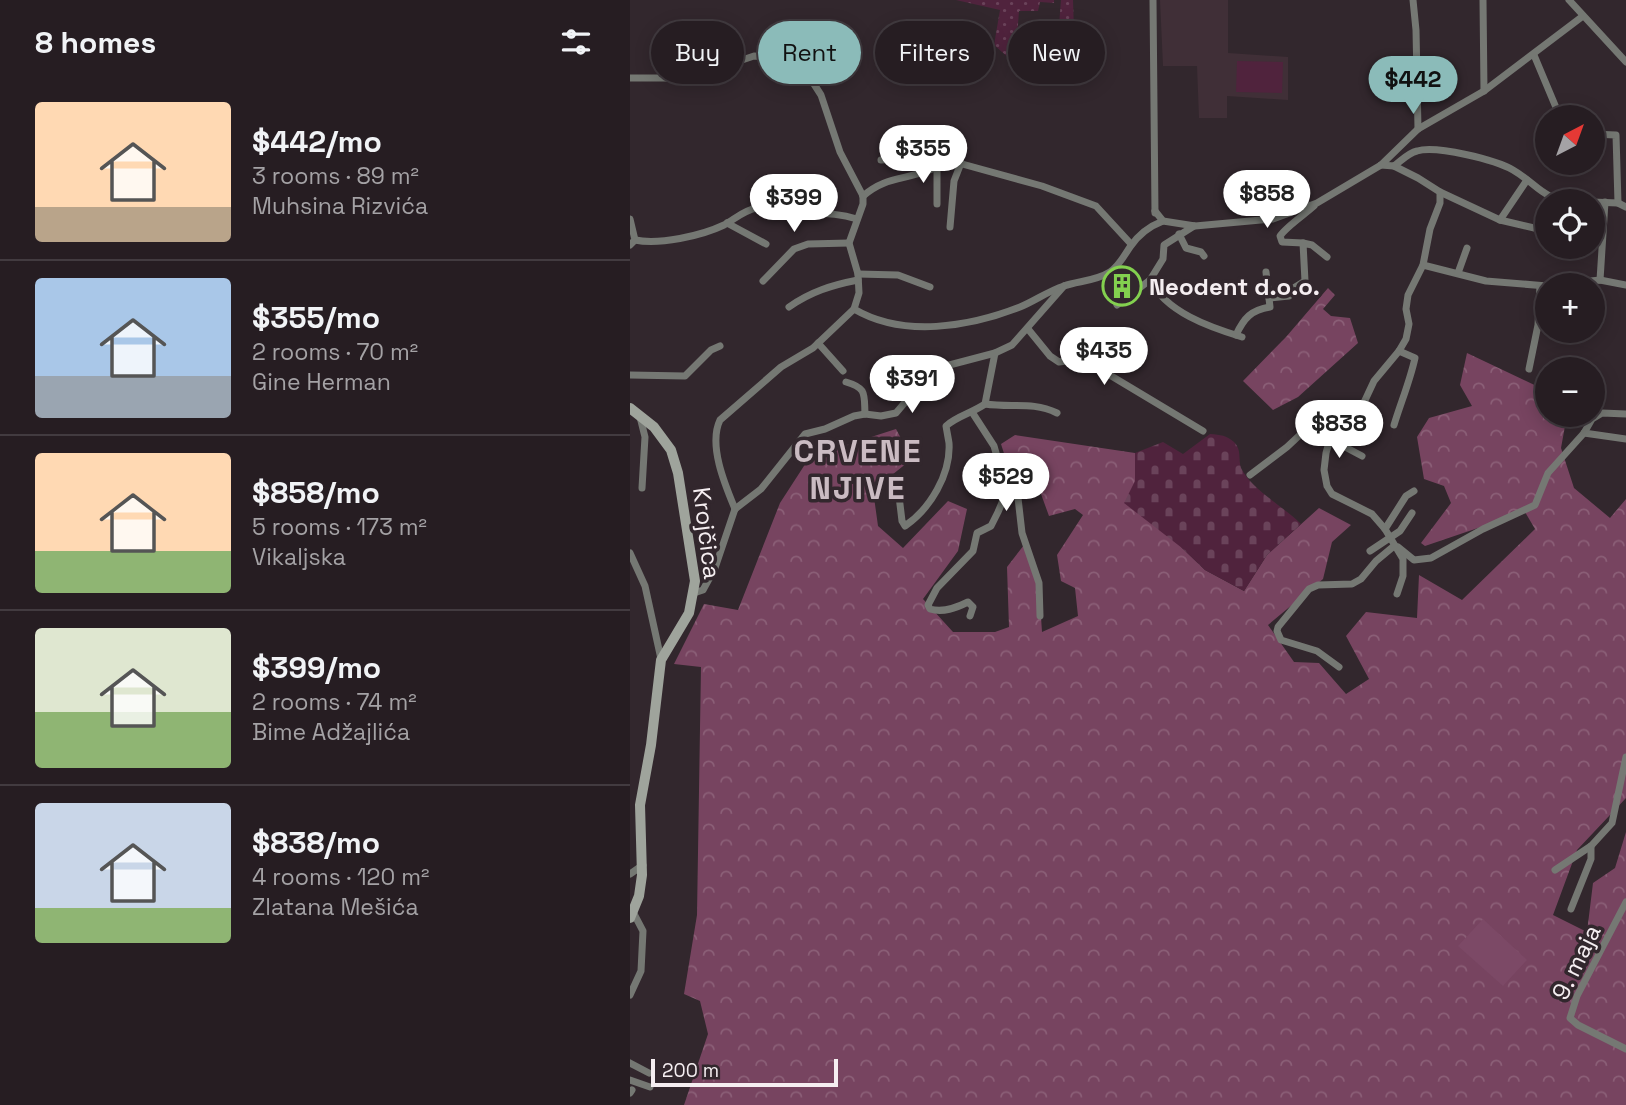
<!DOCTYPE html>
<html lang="en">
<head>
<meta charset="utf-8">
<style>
  :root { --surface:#261d22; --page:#2e262a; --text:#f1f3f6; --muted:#a4a2a5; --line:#423b40; --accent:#8bbbb9 }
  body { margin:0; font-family:"Space Grotesk",sans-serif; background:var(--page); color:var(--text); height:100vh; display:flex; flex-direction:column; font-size:26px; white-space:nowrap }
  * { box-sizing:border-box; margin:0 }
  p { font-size:23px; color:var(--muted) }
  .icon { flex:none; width:38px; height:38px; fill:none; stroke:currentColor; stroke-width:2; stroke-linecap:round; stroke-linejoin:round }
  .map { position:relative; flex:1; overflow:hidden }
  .panel { display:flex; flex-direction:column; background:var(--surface); width:630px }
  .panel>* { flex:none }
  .banner { position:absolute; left:21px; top:21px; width:665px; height:63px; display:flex; gap:14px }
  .needle { width:46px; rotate:41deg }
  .fabs { position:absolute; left:905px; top:105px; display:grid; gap:14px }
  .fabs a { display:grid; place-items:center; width:70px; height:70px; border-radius:50%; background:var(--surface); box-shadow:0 4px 18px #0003,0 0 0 2px var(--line); font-size:35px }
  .scale { position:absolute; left:21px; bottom:18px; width:187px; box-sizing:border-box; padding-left:7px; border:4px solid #f5eef1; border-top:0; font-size:19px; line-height:24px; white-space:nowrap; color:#f5eef1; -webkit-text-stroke:5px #32272d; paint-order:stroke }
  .price { position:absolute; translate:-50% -60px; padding:0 16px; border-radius:24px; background:#fff; color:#222; font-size:23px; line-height:46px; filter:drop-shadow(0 2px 4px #0008) }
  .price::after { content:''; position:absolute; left:50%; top:42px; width:21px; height:16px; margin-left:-10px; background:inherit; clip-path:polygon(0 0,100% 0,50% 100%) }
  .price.on { background:var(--accent); color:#111 }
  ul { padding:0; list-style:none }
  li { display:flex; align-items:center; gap:21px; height:175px; padding:0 35px }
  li+li { border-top:2px solid var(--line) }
  li span { display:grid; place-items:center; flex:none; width:196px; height:140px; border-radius:7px; color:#555 }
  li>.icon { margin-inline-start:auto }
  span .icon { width:84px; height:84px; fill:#fffc; stroke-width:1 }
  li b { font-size:30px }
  h2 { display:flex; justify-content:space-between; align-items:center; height:84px; padding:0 35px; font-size:30px }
  .tag { padding:0 24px; border-radius:32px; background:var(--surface); box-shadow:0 4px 18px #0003,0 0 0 2px var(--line); font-size:24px; line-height:63px }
  .tag.on { background:var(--accent); color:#111 }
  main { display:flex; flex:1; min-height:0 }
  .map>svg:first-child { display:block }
</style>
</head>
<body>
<main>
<section class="panel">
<h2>8 homes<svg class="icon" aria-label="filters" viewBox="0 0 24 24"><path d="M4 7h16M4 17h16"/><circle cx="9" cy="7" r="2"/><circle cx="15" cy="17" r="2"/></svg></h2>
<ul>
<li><span style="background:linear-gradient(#ffd9b3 75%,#b9a48a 0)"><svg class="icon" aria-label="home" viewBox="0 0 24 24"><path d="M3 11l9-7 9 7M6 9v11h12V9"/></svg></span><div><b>$442/mo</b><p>3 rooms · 89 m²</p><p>Muhsina Rizvića</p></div></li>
<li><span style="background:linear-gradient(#a9c7e8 70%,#9aa5b1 0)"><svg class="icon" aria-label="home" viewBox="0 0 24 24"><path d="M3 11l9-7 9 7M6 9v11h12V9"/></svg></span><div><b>$355/mo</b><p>2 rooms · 70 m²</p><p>Gine Herman</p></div></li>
<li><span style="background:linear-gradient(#ffd9b3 70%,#8fb573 0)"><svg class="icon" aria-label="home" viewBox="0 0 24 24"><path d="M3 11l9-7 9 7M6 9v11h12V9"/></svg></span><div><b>$858/mo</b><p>5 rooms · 173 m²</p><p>Vikaljska</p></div></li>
<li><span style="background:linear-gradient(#dfe7d0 60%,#8fb573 0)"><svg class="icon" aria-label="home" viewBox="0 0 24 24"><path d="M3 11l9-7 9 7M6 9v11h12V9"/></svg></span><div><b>$399/mo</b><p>2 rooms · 74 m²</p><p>Bime Adžajlića</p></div></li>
<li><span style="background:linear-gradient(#c9d6e8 75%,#8fb573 0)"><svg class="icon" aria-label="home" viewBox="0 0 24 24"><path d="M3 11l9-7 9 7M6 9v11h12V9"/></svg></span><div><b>$838/mo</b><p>4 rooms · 120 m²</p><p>Zlatana Mešića</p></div></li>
</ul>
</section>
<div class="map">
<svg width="996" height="1105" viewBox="0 0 996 1105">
  <defs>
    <pattern id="grass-dots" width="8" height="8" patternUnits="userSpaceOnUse" patternTransform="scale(1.75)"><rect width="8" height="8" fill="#50233d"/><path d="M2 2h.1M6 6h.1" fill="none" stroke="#6a435a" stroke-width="1.8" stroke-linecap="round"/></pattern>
    <pattern id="forest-crowns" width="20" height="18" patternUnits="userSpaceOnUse" patternTransform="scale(1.75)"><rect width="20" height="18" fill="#774460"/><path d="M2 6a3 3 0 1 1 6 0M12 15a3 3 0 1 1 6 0" fill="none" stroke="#8b5f77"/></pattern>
    <pattern id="cemetery-stones" width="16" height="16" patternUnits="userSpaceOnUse" patternTransform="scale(1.75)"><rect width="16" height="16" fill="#50233d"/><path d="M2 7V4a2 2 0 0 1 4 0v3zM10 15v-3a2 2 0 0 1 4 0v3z" fill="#6a435a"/></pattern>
  </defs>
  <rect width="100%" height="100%" fill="#32272d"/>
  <!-- built -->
  <path fill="#402f37" d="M530,0h68v53l60,4v43l-61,-4v22h-28l-2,-52h-34z"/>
  <!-- grass -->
  <path fill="url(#grass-dots)" d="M326,0h98v3l-14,-1 -2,9h-19l-2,26 35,7 6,-6 3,-38h12l1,32 -4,30 -46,-10 -5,15 -25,-22 6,-35z"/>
  <!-- forest -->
  <g fill="url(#forest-crowns)">
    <path d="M698,288l7,7 -12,14 8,7 19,2 8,25 -60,54 -25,13 -30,-29 43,-44z"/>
    <path d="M837,353l80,38v24h20l-6,33 13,40 36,30 16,-19v299l-49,52 -24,65 34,17 6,-49 22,-15 11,-36v273h-942l24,-71 -8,-33 -16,-7 13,-79 4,-248 -27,-3 30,-60 34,6 42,-107 33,-51 24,-4 59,-19 16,30 -39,31 5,36 25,22 45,-47 19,8 -9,42 -35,48 30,33h42l14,-5 -2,-60 17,-22 15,42 3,45 36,-16 -3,-28 -14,-7 -4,-26 26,-40 -8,-6 -26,7 -20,-55 -21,5 -7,-22 14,-9 120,18v28l47,67 23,22 39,21 23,-36 52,-47 32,17 -19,17 -9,37 -55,46 26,37 25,1 27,31 23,-15 -23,-43 20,-24 51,6 2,-43 43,25 73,-71 -10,-17 -100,34 -4,-3 30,-40 -7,-17 -20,-7 -7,-42 12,-19 43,-12 -12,-21z"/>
  </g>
  <!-- cemetery -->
  <path fill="url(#cemetery-stones)" d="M580,434c11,1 16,1 24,8 8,8 4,17 7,26 10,21 43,39 60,56l-34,31 -23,36 -39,-21 -23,-22 -58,-45 11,-22v-28l28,-11 20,12z"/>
  <!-- park -->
  <path fill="#50233d" d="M607,61l46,1 -1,31 -46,-1z"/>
  <!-- water -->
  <path fill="#7c4966" d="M853,919l44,41 -24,26 -45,-40z"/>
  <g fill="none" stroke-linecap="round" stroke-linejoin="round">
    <!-- street -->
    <g stroke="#757873" stroke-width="7">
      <path d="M523,0l2,213"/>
      <path d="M783,0l3,30 2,99"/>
      <path d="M853,0l1,91"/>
      <path d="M939,0l57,62"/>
      <path d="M904,55l26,62"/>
      <path d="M0,78h42l43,-9 39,-13 17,1 30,16 11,8 9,14 19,57 23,44"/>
      <path d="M962,134l24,1 2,68"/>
      <path d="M251,160l20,-1 6,-10 33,14"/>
      <path d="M751,165l13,1c7,-5 14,-13 23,-15 19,-6 79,9 96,19 26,15 28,30 62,31"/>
      <path d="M764,166l24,12 22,14v11l-10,26 -7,36 -15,30 -2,14 3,15 -3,15 -7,12 -25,30 -14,30 -19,13 -11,15 -4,14 -2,17 3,16 5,8 40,20 13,15 18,30v17l-6,18"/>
      <path d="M810,192l60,28 47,11"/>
      <path d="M233,196c21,-18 37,-16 61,-24 14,-4 15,-9 31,-10l87,24 54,20 35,38"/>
      <path d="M962,202l26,1 8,4"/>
      <path d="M307,204v-38"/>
      <path d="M525,211l8,10 32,5 78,-7 44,-16 64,-38 37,-36 66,-38 99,-75"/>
      <path d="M0,219l5,21 -5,5"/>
      <path d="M870,220l27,-40"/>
      <path d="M97,223l39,21"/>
      <path d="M564,226l-30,19 -1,14 -13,21c16,32 59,47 92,57"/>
      <path d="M320,227l4,-46 7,-18"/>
      <path d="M549,234l7,14 15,4 3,4"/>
      <path d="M5,240c24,5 66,-4 89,-15 11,-6 20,-15 33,-17 13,-3 24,2 37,4 24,2 40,0 63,7"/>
      <path d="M673,243l-21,-1 -2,-6c7,-10 24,-21 34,-30"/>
      <path d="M793,265l63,16 61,5"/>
      <path d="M828,273l9,-25"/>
      <path d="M228,274l40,1 32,12"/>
      <path d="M970,280l5,-78"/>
      <path d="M133,281l31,-32 14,-5 41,-1"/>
      <path d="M924,285l46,-5 26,5"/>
      <path d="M639,298l20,-2 3,-7 13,-8 -2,-38 9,2 15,12"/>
      <path d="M487,305l33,-25"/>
      <path d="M159,307c21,-15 43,-22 69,-27"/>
      <path d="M224,309l5,-16 -1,-19 -9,-31 14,-39v-8"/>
      <path d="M398,329l22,27 9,6 24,-3 120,72"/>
      <path d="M606,335c8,-17 15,-25 34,-28l-4,-35"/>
      <path d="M188,343l25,28"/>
      <path d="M899,369l9,-44 2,-39"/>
      <path d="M0,375l55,1 26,-26 9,-4"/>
      <path d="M216,382c21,6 18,12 19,32"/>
      <path d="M355,404c27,4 47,-3 72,9"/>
      <path d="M342,412l22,34 8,28 16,24 4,35 17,50 1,33"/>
      <path d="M10,417l5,20 -3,51"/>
      <path d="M720,418l18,10"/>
      <path d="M764,425c7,-23 16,-44 21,-67l-16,-7"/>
      <path d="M954,433l42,6"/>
      <path d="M700,439l32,17"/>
      <path d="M620,475l37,-28 32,-30 45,-12"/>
      <path d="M269,496l3,25 3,5c25,-17 46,-52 44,-83 -1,-6 -2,-11 -3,-17 11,-10 26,-13 39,-22l10,-51"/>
      <path d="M105,509c-10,-24 -27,-64 -15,-89l61,-53 32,-19 41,-39c49,29 115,18 166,-2 15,-6 28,-16 44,-21 14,-5 32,-5 46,-14 9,-6 14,-16 20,-25 8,-12 20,-21 33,-26"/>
      <path d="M105,509l26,-20 44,-55 20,-5 29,-13 11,-2 16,2 15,-3 33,-39 9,-6 57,-15 17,-8 52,-59"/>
      <path d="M755,529l21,-33 8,-5"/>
      <path d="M768,547l16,13 17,-2 52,-29 52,-24 13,-32 36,-40 8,-14 10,-6 24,1"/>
      <path d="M740,551l30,-20 12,-18"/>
      <path d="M0,553l15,33 16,73"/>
      <path d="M64,593l9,-3 12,-22 20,-59"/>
      <path d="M340,616l3,-9 -5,-5c-12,6 -25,11 -38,7l-2,-4 9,-17 36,-37 4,-18 14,-7 7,-14 6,-14 -2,-24"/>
      <path d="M709,667l-22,-16 -36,-11 -4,-9 1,-4 31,-38 9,-4 34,-1 9,-5 15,-18 18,-15"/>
      <path d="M925,870l36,-24 21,-23 14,-66"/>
      <path d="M0,874l13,-9"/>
      <path d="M996,902l-49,94 -7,22 8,7 48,24"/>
      <path d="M941,909l20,-50v-13"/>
      <path d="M0,995l11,-24 2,-40 -10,-19"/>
      <path d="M0,1063l19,10"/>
      <path d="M0,1080l20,7"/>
      <path d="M0,1093l2,-3"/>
    </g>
    <!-- secondary -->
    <path stroke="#9fa49c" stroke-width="10" d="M0,408l24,19 17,23 7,23 17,108 -6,32 -28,47 -10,85 -11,60 2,70 -3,21 -9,22"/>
  </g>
  <!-- icons -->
  <defs>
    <g id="building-ring" transform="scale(2.0125)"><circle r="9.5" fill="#32272d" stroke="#83d04f" stroke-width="1.5"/><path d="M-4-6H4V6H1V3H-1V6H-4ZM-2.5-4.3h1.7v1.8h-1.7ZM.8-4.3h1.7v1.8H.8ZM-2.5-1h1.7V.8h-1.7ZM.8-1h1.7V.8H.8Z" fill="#83d04f"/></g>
  </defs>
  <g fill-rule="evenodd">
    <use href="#building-ring" x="492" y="286"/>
  </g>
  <g text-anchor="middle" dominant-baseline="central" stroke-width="7" stroke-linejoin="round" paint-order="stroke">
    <!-- poi labels -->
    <g font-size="24" font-weight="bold" fill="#f5eef1" stroke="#32272d" text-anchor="start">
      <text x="519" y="286">Neodent d.o.o.</text>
    </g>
    <!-- street labels -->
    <g font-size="24" fill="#f5eef1" stroke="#32272d">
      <text transform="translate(77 533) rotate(83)">Krojčica</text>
      <text transform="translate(946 962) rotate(-64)">9. maja</text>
    </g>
    <!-- district labels -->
    <g font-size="32" font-weight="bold" letter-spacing="2" fill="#cabbc2" stroke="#32272d">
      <text x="228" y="451">CRVENE<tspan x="228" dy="37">NJIVE</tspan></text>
    </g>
  </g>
</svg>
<div class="fabs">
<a><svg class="needle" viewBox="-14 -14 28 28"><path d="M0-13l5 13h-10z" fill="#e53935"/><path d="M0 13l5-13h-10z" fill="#a4a2a5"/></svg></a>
<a><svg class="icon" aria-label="locate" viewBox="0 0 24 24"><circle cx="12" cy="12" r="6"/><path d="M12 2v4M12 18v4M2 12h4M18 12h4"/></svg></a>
<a>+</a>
<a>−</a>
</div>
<div class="scale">200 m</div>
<b class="price on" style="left:783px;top:116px">$442</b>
<b class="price" style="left:293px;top:185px">$355</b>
<b class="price" style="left:637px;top:230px">$858</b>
<b class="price" style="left:164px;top:234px">$399</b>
<b class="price" style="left:474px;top:387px">$435</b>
<b class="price" style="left:282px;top:415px">$391</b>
<b class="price" style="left:709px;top:460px">$838</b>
<b class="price" style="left:376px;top:513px">$529</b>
<div class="banner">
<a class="tag">Buy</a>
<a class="tag on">Rent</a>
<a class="tag">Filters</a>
<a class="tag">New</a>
</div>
</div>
</main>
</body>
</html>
